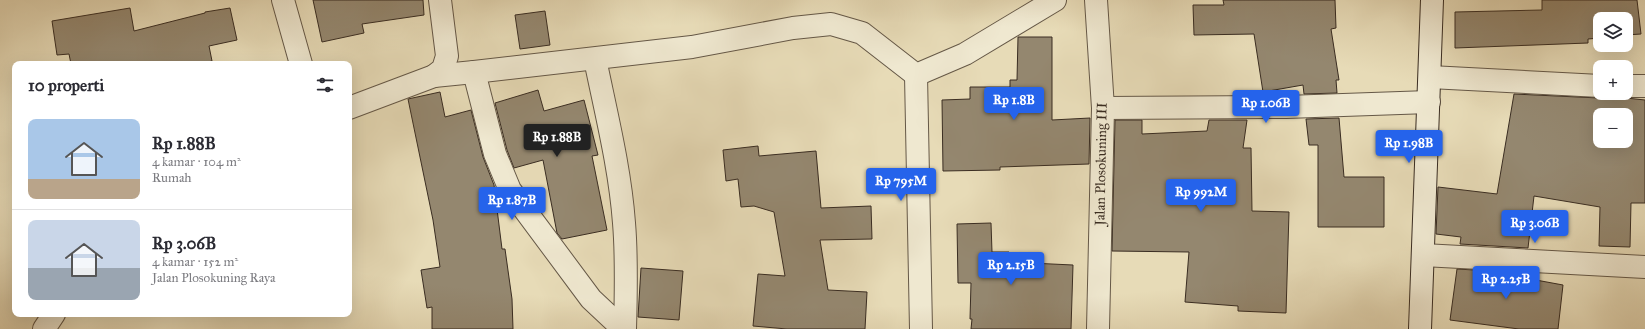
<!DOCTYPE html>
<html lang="id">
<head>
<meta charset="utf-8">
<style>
  :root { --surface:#fff; --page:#f2f2f3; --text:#2b2b33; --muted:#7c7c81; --line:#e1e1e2; --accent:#2563eb }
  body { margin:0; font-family:"IM FELL Great Primer",serif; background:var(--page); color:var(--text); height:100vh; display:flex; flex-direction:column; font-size:15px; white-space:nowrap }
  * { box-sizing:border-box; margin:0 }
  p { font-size:13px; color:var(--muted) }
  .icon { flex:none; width:22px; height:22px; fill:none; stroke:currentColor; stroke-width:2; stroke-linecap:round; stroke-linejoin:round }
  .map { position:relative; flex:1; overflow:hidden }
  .panel { position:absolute; left:12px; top:61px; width:340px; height:256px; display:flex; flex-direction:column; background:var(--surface); border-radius:8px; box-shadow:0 4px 16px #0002 }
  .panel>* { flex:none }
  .controls { position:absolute; left:1593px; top:12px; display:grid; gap:8px }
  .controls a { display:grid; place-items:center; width:40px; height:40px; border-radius:8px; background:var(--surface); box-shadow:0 4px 16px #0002; font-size:20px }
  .price { position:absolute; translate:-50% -34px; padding:0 9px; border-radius:4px; background:var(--accent); color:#fff; font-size:13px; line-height:26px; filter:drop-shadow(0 1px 2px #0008) }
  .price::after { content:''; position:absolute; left:50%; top:24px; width:12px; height:9px; margin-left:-6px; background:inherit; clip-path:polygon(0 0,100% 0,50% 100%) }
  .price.active { background:#222; color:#fff }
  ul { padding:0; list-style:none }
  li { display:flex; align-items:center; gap:12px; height:100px; padding:0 16px }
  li+li { border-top:1px solid var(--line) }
  li span { display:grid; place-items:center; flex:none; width:112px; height:80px; border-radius:8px; color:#555 }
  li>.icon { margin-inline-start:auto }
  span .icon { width:48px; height:48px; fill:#fffc; stroke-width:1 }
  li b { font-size:17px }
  h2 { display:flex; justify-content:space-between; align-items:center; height:48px; padding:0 16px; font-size:17px }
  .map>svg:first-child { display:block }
</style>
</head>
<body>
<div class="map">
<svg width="1645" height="329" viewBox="0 0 1645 329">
  <rect width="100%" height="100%" fill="#e7dbb7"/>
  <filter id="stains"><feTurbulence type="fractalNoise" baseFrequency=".005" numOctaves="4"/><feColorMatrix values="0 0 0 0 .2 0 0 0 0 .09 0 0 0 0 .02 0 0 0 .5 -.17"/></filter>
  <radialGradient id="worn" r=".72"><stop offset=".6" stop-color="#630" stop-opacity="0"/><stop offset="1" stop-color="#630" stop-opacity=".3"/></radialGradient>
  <!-- building -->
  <g fill="#94876f" stroke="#3a2d22" fill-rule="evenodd">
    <path d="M313,0h110l1,15 -62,9 2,9 -42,9z"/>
    <path d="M1223,0h112l1,28 -5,1 8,51h-3l1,13 -33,1 -1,-9 -40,7 -9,-58 -60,1 -1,-30h31z"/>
    <path d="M1542,0h95l4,34 -15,1v-16h-26v19l-12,1v4l-133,5v-36l87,-2z"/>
    <path d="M130,8l4,23 71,-18v-1l25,-4 7,32 -28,6 3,15 -14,3h-127l-2,-10 -12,1 -5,-34z"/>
    <path d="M545,11l5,34 -30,4 -5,-34z"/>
    <path d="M1018,37h34v83l38,-2 -1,46 -89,3v3l-57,1 -1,-71 28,-1v-12h40v-7h7z"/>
    <path d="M538,90l6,21 40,-11 14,55 -6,1 15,74 -45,9 -5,-6 -14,-73 -29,8 -7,-18 -12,-47z"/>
    <path d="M440,92l5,25 26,-7 12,47 11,28 8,64h3l7,50 1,30h-81v-22l-5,1 -6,-38 19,-3 -7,-47 -25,-121z"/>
    <path d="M1514,94l85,4 6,-1 4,-2 17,3 19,2v103h-14l-1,44 -31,-1 1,-39 -66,-11 -6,52 -68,-4 1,-7 -25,-3 2,-47 59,7zM1600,115h26v26h-26z"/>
    <path d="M1339,118l5,59h40v50h-66v-82h-9l-3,-26z"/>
    <path d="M1115,120h27v14l65,-3 2,-11h38l-4,28h8l1,63 37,1 -3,101 -48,-2v-5l-53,-4 4,-50 -77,-1z"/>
    <path d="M758,146l1,10 57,-5 5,57 50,-2 1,33 -52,1 8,50 39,2 -2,37h-78l-34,-3 5,-52 27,2 -11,-64 -20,-6 -13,1 -3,-28 -12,2 -3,-31z"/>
    <path d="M991,223l1,29h17v10l64,3 -2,64h-100l1,-10h-2l1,-36h-13l-1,-59z"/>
    <path d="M641,268l42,3 -4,49 -41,-3z"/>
    <path d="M1457,269l69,4 -1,5 38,7 -5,44h-39l-69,-9z"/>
  </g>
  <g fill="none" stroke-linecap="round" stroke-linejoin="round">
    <!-- street casing -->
    <g stroke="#655847" stroke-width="24">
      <g id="street">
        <path d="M283,0l18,64"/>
        <path d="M1096,0l7,108 -5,221"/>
        <path d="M595,59c11,54 25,109 29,164 3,35 2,71 1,106"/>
        <path d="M474,72l21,82 15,36 81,109 32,30"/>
        <path d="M916,75l5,254"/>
        <path d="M434,76l40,-4 218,-25 101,-19 38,-4 31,9 54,42 49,-21 90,-54"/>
        <path d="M1430,77l170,9"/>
        <path d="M1626,86h19"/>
        <path d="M349,108l85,-32 9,-7 4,-13 -7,-56"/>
        <path d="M1103,108l183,-1 143,-5"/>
        <path d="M1423,255l222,12"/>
        <path d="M44,329l10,-15"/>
      </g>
    </g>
    <!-- secondary casing -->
    <g stroke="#3a2d22" stroke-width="24">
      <path id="secondary" d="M1420,329l12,-329"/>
    </g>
    <!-- street -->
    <use href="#street" stroke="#efe8d0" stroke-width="22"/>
    <!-- secondary -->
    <use href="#secondary" stroke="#efe8d0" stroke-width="22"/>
  </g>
  <g text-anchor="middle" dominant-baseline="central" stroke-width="4" stroke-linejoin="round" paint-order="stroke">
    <!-- street labels -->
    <g font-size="14" fill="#3a2d22" stroke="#efe8d0">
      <text transform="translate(1101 164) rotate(-89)">Jalan Plosokuning III</text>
    </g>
  </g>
  <rect width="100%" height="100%" filter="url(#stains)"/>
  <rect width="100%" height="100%" fill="url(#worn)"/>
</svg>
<div class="controls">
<a><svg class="icon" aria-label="layers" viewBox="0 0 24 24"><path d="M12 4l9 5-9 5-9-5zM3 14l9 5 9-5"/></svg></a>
<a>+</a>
<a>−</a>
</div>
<b class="price" style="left:1014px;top:121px">Rp 1.8B</b>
<b class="price" style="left:1266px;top:124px">Rp 1.06B</b>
<b class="price active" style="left:557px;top:158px">Rp 1.88B</b>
<b class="price" style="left:1409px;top:164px">Rp 1.98B</b>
<b class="price" style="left:901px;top:202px">Rp 795M</b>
<b class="price" style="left:1201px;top:213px">Rp 992M</b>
<b class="price" style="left:512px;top:221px">Rp 1.87B</b>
<b class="price" style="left:1535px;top:244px">Rp 3.06B</b>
<b class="price" style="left:1011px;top:286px">Rp 2.15B</b>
<b class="price" style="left:1506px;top:300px">Rp 2.25B</b>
<section class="panel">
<h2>10 properti<svg class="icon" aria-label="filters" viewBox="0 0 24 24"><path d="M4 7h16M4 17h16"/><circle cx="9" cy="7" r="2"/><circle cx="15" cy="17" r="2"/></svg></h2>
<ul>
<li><span style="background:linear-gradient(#a9c7e8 75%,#b9a48a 0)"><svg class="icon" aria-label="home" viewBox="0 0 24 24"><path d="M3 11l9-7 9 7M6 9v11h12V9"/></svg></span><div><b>Rp 1.88B</b><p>4 kamar · 104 m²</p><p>Rumah</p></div></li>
<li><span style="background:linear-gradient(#c9d6e8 60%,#9aa5b1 0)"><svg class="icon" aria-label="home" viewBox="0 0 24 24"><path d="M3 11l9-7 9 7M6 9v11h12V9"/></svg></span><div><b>Rp 3.06B</b><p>4 kamar · 152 m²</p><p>Jalan Plosokuning Raya</p></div></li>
</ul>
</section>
</div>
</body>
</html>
